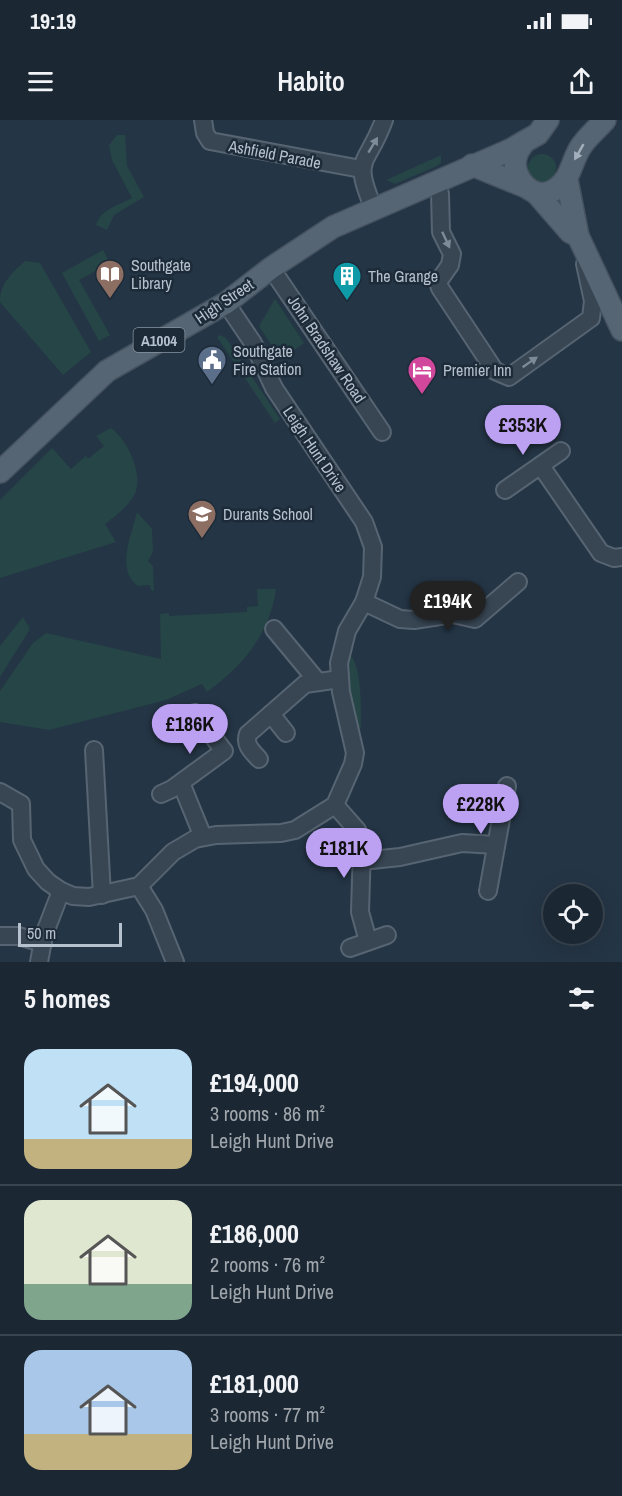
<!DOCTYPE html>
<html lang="en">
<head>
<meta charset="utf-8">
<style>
  :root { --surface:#1b2834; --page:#283440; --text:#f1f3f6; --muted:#a0a6ac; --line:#39444f; --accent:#bca0f2 }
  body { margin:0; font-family:"Archivo Narrow",sans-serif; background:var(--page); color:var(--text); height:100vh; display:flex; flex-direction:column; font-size:22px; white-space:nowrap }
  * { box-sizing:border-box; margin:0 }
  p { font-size:20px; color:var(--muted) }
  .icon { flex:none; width:33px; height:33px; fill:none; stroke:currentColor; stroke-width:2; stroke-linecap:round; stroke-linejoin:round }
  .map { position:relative; height:842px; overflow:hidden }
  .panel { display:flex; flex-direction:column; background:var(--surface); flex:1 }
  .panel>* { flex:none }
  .buttons { position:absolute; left:543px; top:764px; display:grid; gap:12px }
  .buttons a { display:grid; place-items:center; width:60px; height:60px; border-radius:50%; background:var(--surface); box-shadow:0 6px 24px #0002,0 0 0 2px var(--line); font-size:30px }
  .scale { position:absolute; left:18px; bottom:15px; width:104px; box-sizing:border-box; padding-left:6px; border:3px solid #b6c1ce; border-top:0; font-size:16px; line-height:21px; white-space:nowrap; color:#b6c1ce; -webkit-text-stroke:4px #1d2b39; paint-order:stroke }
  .price { position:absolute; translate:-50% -51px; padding:0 14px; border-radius:21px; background:var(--accent); color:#111; font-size:20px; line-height:39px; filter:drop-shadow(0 2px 3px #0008) }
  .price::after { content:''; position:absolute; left:50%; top:36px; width:18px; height:14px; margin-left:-9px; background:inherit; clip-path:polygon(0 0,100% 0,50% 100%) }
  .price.selected { background:#222; color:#fff }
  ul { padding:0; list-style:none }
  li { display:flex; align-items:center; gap:18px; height:150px; padding:0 24px }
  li+li { border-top:2px solid var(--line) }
  li span { display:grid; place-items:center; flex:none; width:168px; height:120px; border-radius:18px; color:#555 }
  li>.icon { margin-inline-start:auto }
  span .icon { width:72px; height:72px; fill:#fffc; stroke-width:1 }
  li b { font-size:26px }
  h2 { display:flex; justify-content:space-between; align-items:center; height:72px; padding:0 24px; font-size:26px }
  .status { display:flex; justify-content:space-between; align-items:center; height:42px; padding:0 30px; background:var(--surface); direction:ltr }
  .status svg { height:16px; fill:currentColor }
  header { display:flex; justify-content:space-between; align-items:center; height:78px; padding:0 24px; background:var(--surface); font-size:27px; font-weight:600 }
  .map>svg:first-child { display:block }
</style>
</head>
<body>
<div class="status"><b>19:19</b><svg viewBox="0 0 49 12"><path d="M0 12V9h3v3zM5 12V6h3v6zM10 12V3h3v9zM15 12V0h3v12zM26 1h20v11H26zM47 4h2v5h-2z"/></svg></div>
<header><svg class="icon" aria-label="menu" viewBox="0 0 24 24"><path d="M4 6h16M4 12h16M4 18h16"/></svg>Habito<svg class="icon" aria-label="share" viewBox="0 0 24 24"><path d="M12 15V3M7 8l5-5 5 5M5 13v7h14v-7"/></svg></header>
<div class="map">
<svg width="622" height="842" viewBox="0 0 622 842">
  <rect width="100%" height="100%" fill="#243545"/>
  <!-- green -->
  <g fill="#264546">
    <path d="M117,15h8l2,31 17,31 -30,18 -7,15 -11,-5c5,-16 23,-20 36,-27l-20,-38 -3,-15z"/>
    <circle cx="542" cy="48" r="14"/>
    <path d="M441,35v8l-4,3 -42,18 -9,-4z"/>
    <path d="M103,130l7,13 -31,17 31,55 -11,6 -37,-68z"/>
    <path d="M25,141l15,2 51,89 -28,23 -63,-73c0,-19 12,-29 25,-41z"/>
    <path d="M275,179l29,44 -23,17 -22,-34z"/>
    <path d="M220,215l6,3 54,81 -5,4 -58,-86z"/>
    <path d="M111,308c16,12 31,42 25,63 -4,12 -20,25 -31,33l11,18 -116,36v-78l52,-52 19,21 15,-13 2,3 16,-13 -8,-10z"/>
    <path d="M137,392l15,17 1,23 -5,9 5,5 1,25 -3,-1 -1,-5 -12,1c-23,-16 -6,-52 -1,-74z"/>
    <path d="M257,469h19c-6,45 -33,77 -69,103l-5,-8 -36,16 -117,30 -49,-8v-31l33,-48 13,-10 115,26 -1,-45 9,-1v3l78,-4v-5l11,-1z"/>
    <path d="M23,497l7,12 -30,48v-31z"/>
    <path d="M351,536c11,13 10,54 10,71l-3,2 -2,-1 -11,-50 2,-21z"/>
  </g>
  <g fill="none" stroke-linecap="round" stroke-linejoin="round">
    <!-- minor casing -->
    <g stroke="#576471" stroke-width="20">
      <g id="minor">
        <path d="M203,0l2,13 5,8 151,28"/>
        <path d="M437,63l3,11 1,38 11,22 -2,11 -12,17 2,6 55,83 14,6 82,-59 2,-17 -8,-37"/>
        <path d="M374,89c-23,-53 -7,-42 10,-89"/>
        <path d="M271,148l111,164"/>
        <path d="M541,346l60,87 13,5 8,-1"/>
        <path d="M505,370l56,-39"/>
        <path d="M364,482l36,17 14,1 39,-6 22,5 43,-37"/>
        <path d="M274,509l44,53"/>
        <path d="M271,594l15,19"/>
        <path d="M94,630l8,145"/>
        <path d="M259,639c-7,-8 -15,-14 -11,-25l57,-50 35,-5"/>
        <path d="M181,663l22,54"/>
        <path d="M0,672l21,12 1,36 14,29 12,13 13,9 12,5 16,1 50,-11 34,-34 22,-13 21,-4 65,-2 14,-3 40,-25 18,-41 2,-11 -14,-61 -2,-29 8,-32 17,-29 8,-25 1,-30 -9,-25 -90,-134 -21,-45 -27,-40"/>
        <path d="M161,674l11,-5 52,-38 -29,-38"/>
        <path d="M335,685l22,25 5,15 -2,67 8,29"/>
        <path d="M362,741l38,-4 62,-14 34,2"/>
        <path d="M139,766l15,24 21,52"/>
        <path d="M488,771l19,-105"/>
        <path d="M0,816h18l25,7"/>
        <path d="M350,828l37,-13"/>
        <path d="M39,842l5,-27 17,-44"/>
      </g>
    </g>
    <!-- major casing -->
    <g stroke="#455260" stroke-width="24">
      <g id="major">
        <path d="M524,22c-2,4 -6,8 -7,12 -9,24 19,51 40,34 14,-10 14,-25 23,-40 6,-10 17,-19 25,-28"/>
        <path d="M472,45l54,22"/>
        <path d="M567,60l11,56 44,94"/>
        <path d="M537,74l33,38 8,4"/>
        <path d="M0,352l107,-101 119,-68 45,-35 62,-41 177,-77 28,-16 10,-14"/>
      </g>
    </g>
    <!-- minor -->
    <use href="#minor" stroke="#384654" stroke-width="16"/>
    <!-- major -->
    <use href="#major" stroke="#566574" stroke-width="21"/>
  </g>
  <!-- one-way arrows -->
  <defs><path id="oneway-solid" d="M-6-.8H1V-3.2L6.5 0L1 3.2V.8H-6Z" transform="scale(1.5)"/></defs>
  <g fill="#7d8a97">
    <use href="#oneway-solid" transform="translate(373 25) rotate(-59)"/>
    <use href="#oneway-solid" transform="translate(446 120) rotate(65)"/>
    <use href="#oneway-solid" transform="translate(530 242) rotate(-35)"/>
  </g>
  <use fill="#a3afbc" href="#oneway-solid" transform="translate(579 32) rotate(120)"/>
  <!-- icons -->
  <defs>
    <g id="library-pin" transform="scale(1.5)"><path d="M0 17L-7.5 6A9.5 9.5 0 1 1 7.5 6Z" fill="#8d6e63" stroke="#1d2b39"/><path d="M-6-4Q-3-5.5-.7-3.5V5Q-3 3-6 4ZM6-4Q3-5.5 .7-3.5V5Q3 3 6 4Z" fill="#fff"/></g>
    <g id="building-pin" transform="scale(1.5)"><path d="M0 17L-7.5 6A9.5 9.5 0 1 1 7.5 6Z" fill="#0f9aa8" stroke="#1d2b39"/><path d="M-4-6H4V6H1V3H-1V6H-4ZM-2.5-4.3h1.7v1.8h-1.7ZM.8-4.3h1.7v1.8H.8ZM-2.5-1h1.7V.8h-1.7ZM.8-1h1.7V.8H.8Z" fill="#fff"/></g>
    <g id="civic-pin" transform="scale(1.5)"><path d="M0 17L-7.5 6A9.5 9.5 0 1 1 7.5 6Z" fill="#5c6f8a" stroke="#1d2b39"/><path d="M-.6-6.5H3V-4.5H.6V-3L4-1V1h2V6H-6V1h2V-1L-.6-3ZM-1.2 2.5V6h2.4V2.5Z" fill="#fff"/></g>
    <g id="hotel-pin" transform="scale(1.5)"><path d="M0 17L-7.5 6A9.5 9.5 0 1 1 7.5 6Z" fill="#d1479c" stroke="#1d2b39"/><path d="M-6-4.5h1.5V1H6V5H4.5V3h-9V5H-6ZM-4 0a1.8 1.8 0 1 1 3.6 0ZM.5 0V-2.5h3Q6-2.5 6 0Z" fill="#fff"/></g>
    <g id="school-pin" transform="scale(1.5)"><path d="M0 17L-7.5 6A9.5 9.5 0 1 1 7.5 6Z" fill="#8d6e63" stroke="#1d2b39"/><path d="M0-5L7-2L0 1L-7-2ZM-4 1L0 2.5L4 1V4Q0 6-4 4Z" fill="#fff"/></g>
  </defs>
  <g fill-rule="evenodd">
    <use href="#library-pin" x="110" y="154"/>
    <use href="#building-pin" x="347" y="156"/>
    <use href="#civic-pin" x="212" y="240"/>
    <use href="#hotel-pin" x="422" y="250"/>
    <use href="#school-pin" x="202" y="394"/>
  </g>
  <g text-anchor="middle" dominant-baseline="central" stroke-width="5" stroke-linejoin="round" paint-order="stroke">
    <!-- shield labels -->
    <rect fill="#1d2b39" stroke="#8894a1" stroke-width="1.5" x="133.5" y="208" width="51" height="24" rx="4.5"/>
    <g font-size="15" font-weight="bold" fill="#b6c1ce">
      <text x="159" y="220">A1004</text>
    </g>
    <!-- street labels -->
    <g font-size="16" fill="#b6c1ce" stroke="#1d2b39">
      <text transform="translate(275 34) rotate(11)">Ashfield Parade</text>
      <text transform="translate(224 181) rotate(-34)">High Street</text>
      <text transform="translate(327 229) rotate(56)">John Bradshaw Road</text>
      <text transform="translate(315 329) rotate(56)">Leigh Hunt Drive</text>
    </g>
    <!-- poi labels -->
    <g font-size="16" fill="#b6c1ce" stroke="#1d2b39" text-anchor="start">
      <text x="131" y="145">Southgate<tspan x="131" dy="18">Library</tspan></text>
      <text x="368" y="156">The Grange</text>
      <text x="233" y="231">Southgate<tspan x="233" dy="18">Fire Station</tspan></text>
      <text x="443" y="250">Premier Inn</text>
      <text x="223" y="394">Durants School</text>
    </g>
  </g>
</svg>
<div class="buttons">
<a><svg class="icon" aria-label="locate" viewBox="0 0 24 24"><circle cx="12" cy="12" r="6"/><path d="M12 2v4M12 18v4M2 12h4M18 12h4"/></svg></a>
</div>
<div class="scale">50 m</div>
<b class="price" style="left:523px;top:336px">£353K</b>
<b class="price selected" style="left:448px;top:512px">£194K</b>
<b class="price" style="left:190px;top:635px">£186K</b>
<b class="price" style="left:481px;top:715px">£228K</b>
<b class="price" style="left:344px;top:759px">£181K</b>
</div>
<section class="panel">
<h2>5 homes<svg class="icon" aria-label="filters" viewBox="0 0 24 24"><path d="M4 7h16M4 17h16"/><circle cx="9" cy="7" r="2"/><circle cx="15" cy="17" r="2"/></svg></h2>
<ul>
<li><span style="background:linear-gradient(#bfe0f5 75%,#c2b280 0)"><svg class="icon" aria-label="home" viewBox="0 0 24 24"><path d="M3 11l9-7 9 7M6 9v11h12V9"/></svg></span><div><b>£194,000</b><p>3 rooms · 86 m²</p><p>Leigh Hunt Drive</p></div></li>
<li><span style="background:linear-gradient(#dfe7d0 70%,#7fa58c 0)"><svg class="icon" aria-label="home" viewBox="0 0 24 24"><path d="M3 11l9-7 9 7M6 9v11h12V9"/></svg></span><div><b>£186,000</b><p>2 rooms · 76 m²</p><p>Leigh Hunt Drive</p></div></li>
<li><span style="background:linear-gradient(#a9c7e8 70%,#c2b280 0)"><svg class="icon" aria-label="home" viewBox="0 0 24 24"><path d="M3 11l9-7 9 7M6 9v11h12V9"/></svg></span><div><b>£181,000</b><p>3 rooms · 77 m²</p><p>Leigh Hunt Drive</p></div></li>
</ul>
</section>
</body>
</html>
